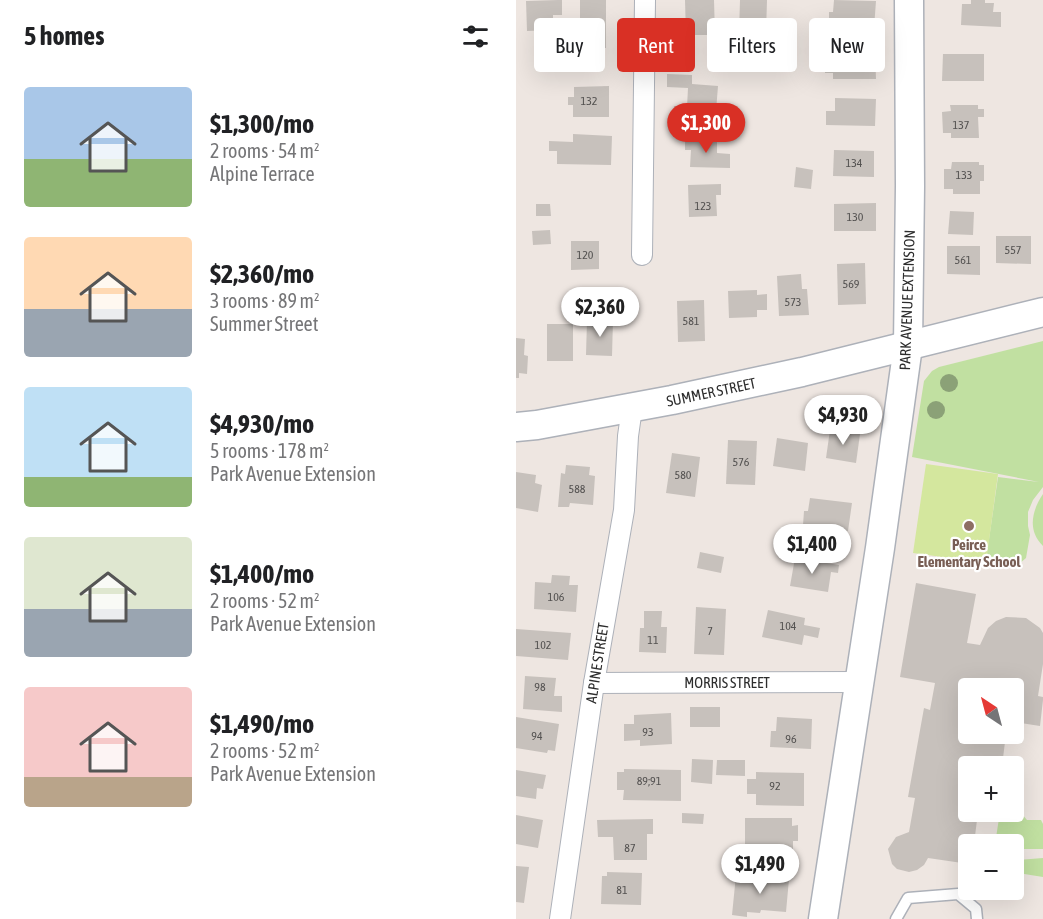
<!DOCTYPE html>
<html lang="en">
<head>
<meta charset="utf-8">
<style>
  :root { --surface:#fff; --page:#f2f2f2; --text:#202124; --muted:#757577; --accent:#d93025 }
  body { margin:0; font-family:"Asap Condensed",sans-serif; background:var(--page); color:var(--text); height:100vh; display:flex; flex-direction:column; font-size:22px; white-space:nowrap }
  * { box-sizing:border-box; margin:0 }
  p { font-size:20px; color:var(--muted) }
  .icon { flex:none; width:33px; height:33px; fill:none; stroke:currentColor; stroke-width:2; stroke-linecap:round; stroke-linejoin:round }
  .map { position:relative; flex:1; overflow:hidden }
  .drawer { display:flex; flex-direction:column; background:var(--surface); width:516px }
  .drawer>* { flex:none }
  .hud { position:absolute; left:18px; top:18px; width:418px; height:54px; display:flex; gap:12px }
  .needle { width:39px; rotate:324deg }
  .tools { position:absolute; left:442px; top:678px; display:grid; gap:12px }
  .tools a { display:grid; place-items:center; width:66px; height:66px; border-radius:6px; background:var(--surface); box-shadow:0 6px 24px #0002; font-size:30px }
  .price { position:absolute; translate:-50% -51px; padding:0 14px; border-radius:21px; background:#fff; color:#222; font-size:20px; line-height:39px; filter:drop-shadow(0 2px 3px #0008) }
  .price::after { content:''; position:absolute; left:50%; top:36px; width:18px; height:14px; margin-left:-9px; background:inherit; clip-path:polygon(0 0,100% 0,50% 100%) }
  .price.current { background:var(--accent); color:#fff }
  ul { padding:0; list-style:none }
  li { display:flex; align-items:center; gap:18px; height:150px; padding:0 24px }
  li span { display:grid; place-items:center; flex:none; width:168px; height:120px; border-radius:6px; color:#555 }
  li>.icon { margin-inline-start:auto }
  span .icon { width:72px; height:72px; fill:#fffc; stroke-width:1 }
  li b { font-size:26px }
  h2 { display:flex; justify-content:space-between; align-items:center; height:72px; padding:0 24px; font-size:26px }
  .chip { padding:0 21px; border-radius:6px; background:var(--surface); box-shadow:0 6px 24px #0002; font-size:21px; line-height:54px }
  .chip.current { background:var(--accent); color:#fff }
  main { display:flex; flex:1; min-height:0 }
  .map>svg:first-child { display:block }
</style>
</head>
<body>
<main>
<section class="drawer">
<h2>5 homes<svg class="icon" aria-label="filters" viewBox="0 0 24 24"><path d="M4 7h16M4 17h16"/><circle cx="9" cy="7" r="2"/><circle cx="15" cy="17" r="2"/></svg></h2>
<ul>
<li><span style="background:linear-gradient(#a9c7e8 60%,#8fb573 0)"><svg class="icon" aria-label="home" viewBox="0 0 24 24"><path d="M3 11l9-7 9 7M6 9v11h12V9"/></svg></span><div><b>$1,300/mo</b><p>2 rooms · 54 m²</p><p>Alpine Terrace</p></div></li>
<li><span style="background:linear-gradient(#ffd9b3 60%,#9aa5b1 0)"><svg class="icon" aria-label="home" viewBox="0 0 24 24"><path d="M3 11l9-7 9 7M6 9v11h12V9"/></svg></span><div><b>$2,360/mo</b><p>3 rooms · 89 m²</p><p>Summer Street</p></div></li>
<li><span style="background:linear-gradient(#bfe0f5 75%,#8fb573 0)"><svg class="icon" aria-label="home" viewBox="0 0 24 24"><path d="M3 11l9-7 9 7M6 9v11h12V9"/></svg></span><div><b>$4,930/mo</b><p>5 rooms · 178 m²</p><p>Park Avenue Extension</p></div></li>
<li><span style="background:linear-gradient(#dfe7d0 60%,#9aa5b1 0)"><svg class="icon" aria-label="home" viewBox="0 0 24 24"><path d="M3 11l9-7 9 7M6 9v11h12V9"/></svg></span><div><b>$1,400/mo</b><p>2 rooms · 52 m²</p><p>Park Avenue Extension</p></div></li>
<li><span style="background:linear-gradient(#f6c9c9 75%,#b9a48a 0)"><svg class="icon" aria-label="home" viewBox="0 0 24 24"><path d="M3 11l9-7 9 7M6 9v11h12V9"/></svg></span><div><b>$1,490/mo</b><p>2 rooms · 52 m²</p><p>Park Avenue Extension</p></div></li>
</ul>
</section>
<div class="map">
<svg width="527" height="919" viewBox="0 0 527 919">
  <rect width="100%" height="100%" fill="#eee6e1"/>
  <!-- green -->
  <g fill="#c1e0a1">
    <path d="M527,341v146l-10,13 -5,12v14l2,9 -4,23 -7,6 -33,-4 12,-83 41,5 -127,-25 12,-76 8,-10 7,-4z"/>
    <path d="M527,494v52c-16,-15 -11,-36 0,-52z"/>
    <path d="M498,806l8,1v7l5,6h14l2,4v25h-29v-5h-19l5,-32h14z"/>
    <path d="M527,858v19l-25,-4v-13z"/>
  </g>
  <!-- pitch -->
  <path fill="#d4e79e" d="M410,464l72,10 -12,89 -73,-10z"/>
  <!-- building -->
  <g fill="#c7c1bc">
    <path d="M42,0h4v15h-9v15l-26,1 -1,-30z"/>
    <rect x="64" y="0" width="26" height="48"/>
    <path d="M169,0h29l1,35h-29z"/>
    <path d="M224,0h27l-1,33h-27z"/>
    <path d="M318,0l42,1 -2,27 -40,-2v-7h-5v-7h4z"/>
    <path d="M455,0h14v3h9l-1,9h8v15l-40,-2 1,-21h9z"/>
    <path d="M317,51h42l1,28h-43v-6h-8v-10h8z"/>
    <path d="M427,54h41v27h-42z"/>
    <path d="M151,74l25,1v9l26,2 -2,25 -23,-2v6l-20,-1 1,-8 13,1 1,-19 -21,-1z"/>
    <path d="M93,86v31h-36v-12h-5v-8h6v-10z"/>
    <path d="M319,98l41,1 -1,27 -49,-1v-14h9z"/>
    <path d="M434,105h28v4h6v8h-6l1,21h-28v-5h-8l-1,-21 9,-1z"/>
    <path d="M57,134l39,2 -1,29 -54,-1v-13h-8v-10l24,1z"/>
    <path d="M169,139l32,1v13l13,1v14l-40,-1 1,-17h-6z"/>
    <path d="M318,150l40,1v26l-41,-1z"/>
    <path d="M436,162h27v3h5v16h-4v13h-27v-5h-9v-20h7z"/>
    <path d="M280,167l17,3 -2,19 -17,-2z"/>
    <path d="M205,184v11h-5l1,21 -28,1 -1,-32z"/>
    <path d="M360,203v28h-42v-27z"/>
    <path d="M20,204h14l1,12h-15z"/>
    <path d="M434,211l24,1 -1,23 -25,-1z"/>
    <path d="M34,230l1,14 -18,1 -1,-14z"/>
    <path d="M480,236h35v28l-35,-1z"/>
    <path d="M55,241h28v28l-28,1z"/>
    <path d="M431,246h33v29l-33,-1z"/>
    <path d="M349,263l1,41 -28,1 -1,-41z"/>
    <path d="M285,274l1,15h5l2,26 -30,1 -2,-40z"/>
    <path d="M241,290v5l10,-1v16h-10v7l-28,1 -1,-27z"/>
    <path d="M188,300l1,41 -27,1 -1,-41z"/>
    <path d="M71,320h26l-1,36 -26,-1z"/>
    <rect x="31" y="324" width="26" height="37"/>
    <path d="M0,338l9,1 -1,16 4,1 -1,18 -8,-1v5h-3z"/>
    <path d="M314,430l30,4 -4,29 -30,-5z"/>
    <path d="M261,438l31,5 -3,28 -32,-5z"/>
    <path d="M212,440l29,1 -2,44 -29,-1z"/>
    <path d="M156,453l28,4 -5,40 -29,-4z"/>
    <path d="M50,465l24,2 -1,8 6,1 -2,29 -23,-2 -1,4h-11l3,-34 4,1z"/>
    <path d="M0,472l20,3 -1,8 7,2 -4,27 -22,-4z"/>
    <path d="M294,498l42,5 -4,28 -45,-6 1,-14h4z"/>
    <path d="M184,552l24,5 -3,16 -24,-5z"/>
    <path d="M279,558l44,7 -1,8 -7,-1 -3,20 -38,-6z"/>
    <path d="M36,575l18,1 -1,9h9l-2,27 -42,-3 1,-27 16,1z"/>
    <path d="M400,583l60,11 -9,49 13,2 8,-17 8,-7 10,-4 20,1 14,10 3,5v31l-5,32 5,1v3l-3,26 -26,-4v-34h-45v46h37l-4,32h-33v46h9l-4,32h-5v20l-41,-6 -4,7 -7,5 -8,2 -12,-3 -5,-5 -4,-15 8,-12 13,-5 6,-34 -7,-1 16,-89 6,2 5,-27 -35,-6z"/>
    <path d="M180,607l30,2 -2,46 -30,-1z"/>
    <path d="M252,610l37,8 -1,7 16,3 -2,10 -14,-3 -2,10 -40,-8z"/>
    <path d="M128,611h18l-1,16h6l-1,26 -27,-1 1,-24h4z"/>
    <path d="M0,629l55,4 -3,27 -52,-4z"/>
    <path d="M9,676l31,2 -2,18h8v16l-39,-3z"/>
    <rect x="174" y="707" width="30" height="20"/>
    <path d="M155,713l1,31 -32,2v-6l-16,1v-17h10v-9z"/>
    <path d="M0,717l43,7 -4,27 -7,-1 -1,3 -31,-5z"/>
    <path d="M261,717l35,2 -1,30 -41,-2 1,-16h5z"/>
    <path d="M176,759l21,1 -1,24 -21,-2z"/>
    <path d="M201,760h28v16l-29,-1z"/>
    <path d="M108,769l57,1v31l-58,-1 1,-10h-7v-18h7z"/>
    <path d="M0,770l30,5 -3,14 -6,-1 -1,11 -20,-3z"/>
    <path d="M240,772l48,1v33l-48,-1v-11h-9v-15h9z"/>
    <path d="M166,813l22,1 -1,10 -21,-1z"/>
    <path d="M0,815l27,5 -5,28 -22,-4z"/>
    <path d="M229,818h47v8l6,-1v16h-5v10h-33v4h-12v-4h-3z"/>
    <path d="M137,819v15h-6v26h-33l-1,-23h-15l-1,-17z"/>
    <path d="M0,866l13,1 -5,36 -8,-1z"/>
    <path d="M91,872l35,1 -1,32 -40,-1 1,-28h5z"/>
    <path d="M220,875l53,4 -3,33 -25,-2 -1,3 -13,-1v5l-15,-2z"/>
  </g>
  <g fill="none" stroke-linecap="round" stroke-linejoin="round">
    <!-- lane casing -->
    <g stroke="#adb1b9" stroke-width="13">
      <path id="lane" d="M380,919l12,-21 50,-4 18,15 1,10"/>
    </g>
    <!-- street casing -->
    <g stroke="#adb1b9" stroke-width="22">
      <g id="street">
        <path d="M126,255l3,-255"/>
        <path d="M78,683l266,-1"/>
        <path d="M44,919l34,-236 30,-173 4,-74 4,-28"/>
      </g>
    </g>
    <!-- secondary casing -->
    <g stroke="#adb1b9" stroke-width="31">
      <g id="secondary">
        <path d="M0,427l21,-2 135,-25 130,-28 241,-60"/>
        <path d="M307,919l57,-371 28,-202 2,-160 -1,-186"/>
      </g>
    </g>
    <!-- lane -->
    <use href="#lane" stroke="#fff" stroke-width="10"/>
    <!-- street -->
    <use href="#street" stroke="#fff" stroke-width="20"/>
    <!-- secondary -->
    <use href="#secondary" stroke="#fff" stroke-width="28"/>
  </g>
  <!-- trees -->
  <g fill="#8ba177">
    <circle cx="433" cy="383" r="9"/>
    <circle cx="420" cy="410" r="9"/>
  </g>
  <!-- markers -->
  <circle fill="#8d6e63" stroke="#fff" stroke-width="2" cx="453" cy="526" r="6"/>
  <g text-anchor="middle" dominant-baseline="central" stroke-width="4.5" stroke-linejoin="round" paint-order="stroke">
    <!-- number labels -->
    <g font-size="12" fill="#545251">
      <text x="73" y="101">132</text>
      <text x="445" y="125">137</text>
      <text x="338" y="163">134</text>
      <text x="448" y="175">133</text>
      <text x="187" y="206">123</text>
      <text x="339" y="217">130</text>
      <text x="497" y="250">557</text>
      <text x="69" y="255">120</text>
      <text x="447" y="260">561</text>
      <text x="335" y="284">569</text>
      <text x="277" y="302">573</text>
      <text x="175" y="321">581</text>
      <text x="225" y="462">576</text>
      <text x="167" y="475">580</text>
      <text x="61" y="489">588</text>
      <text x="40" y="597">106</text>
      <text x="272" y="626">104</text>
      <text x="194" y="631">7</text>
      <text x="137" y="640">11</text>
      <text x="27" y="645">102</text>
      <text x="24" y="687">98</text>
      <text x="132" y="732">93</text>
      <text x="21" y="736">94</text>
      <text x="275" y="739">96</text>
      <text x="133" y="781">89;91</text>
      <text x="259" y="786">92</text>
      <text x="114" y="848">87</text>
      <text x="106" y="890">81</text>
    </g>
    <!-- street labels -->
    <g font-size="15" fill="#2d2d2d" stroke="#fff">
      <text transform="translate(391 300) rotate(-88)">PARK AVENUE EXTENSION</text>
      <text transform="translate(195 392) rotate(-12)">SUMMER STREET</text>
      <text transform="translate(81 663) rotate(-81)">ALPINE STREET</text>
      <text x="211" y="682">MORRIS STREET</text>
    </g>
    <!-- education labels -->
    <g font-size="15" font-weight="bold" fill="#785e54" stroke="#fff">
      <text x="453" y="544">Peirce<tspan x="453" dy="17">Elementary School</tspan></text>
    </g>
  </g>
</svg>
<div class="tools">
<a><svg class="needle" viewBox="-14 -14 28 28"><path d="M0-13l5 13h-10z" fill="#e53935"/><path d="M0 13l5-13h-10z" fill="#757577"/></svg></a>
<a>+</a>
<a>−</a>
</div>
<b class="price current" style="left:190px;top:154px">$1,300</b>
<b class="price" style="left:84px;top:338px">$2,360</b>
<b class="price" style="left:327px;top:446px">$4,930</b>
<b class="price" style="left:296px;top:575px">$1,400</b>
<b class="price" style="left:244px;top:895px">$1,490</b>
<div class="hud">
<a class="chip">Buy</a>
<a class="chip current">Rent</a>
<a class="chip">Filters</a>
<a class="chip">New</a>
</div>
</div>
</main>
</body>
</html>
